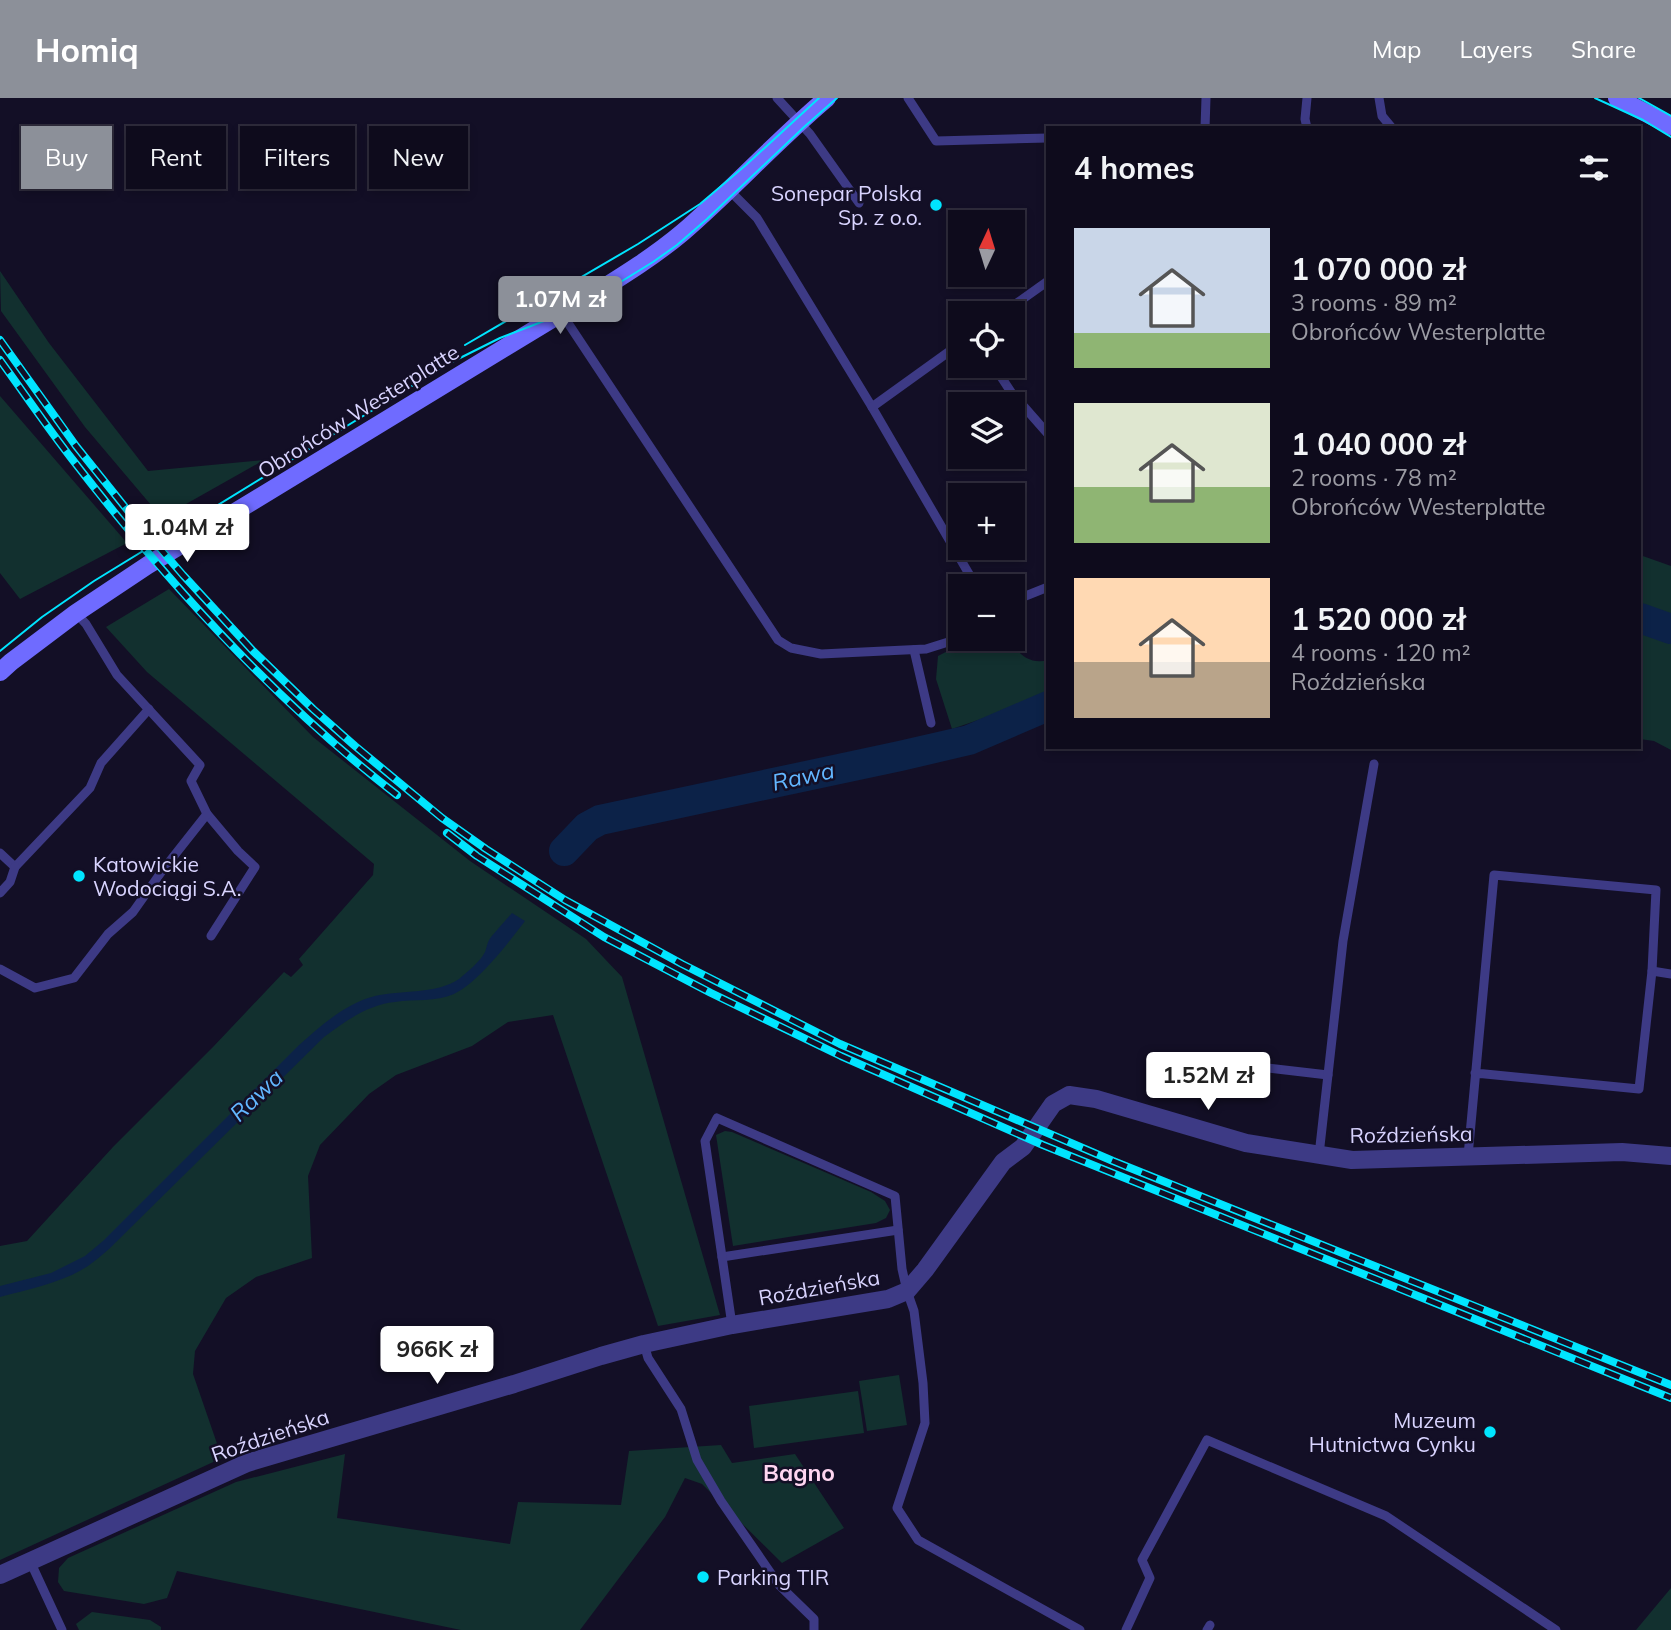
<!DOCTYPE html>
<html lang="en">
<head>
<meta charset="utf-8">
<style>
  :root { --surface:#0e0b1c; --page:#171425; --text:#f1f3f6; --muted:#9b9ba3; --line:#2e2b3b; --accent:#8c9099 }
  body { margin:0; font-family:Mulish,sans-serif; background:var(--page); color:var(--text); height:100vh; display:flex; flex-direction:column; font-size:26px; white-space:nowrap }
  * { box-sizing:border-box; margin:0 }
  p { font-size:23px; color:var(--muted) }
  .icon { flex:none; width:38px; height:38px; fill:none; stroke:currentColor; stroke-width:2; stroke-linecap:round; stroke-linejoin:round }
  .map { position:relative; flex:1; overflow:hidden }
  .panel { position:absolute; left:1046px; top:28px; width:595px; height:623px; display:flex; flex-direction:column; background:var(--surface); border-radius:0px; box-shadow:0 4px 10px #0003,0 0 0 2px var(--line) }
  .panel>* { flex:none }
  .banner { position:absolute; left:21px; top:28px; width:665px; height:63px; display:flex; gap:14px }
  .needle { width:46px; rotate:4deg }
  .controls { position:absolute; left:948px; top:112px; display:grid; gap:14px }
  .controls a { display:grid; place-items:center; width:77px; height:77px; border-radius:0px; background:var(--surface); box-shadow:0 4px 10px #0003,0 0 0 2px var(--line); font-size:35px }
  .price { position:absolute; translate:-50% -60px; padding:0 16px; border-radius:7px; background:#fff; color:#222; font-size:23px; line-height:46px; filter:drop-shadow(0 2px 4px #0008) }
  .price::after { content:''; position:absolute; left:50%; top:42px; width:21px; height:16px; margin-left:-10px; background:inherit; clip-path:polygon(0 0,100% 0,50% 100%) }
  .price.selected { background:var(--accent); color:#fff }
  ul { padding:0; list-style:none }
  li { display:flex; align-items:center; gap:21px; height:175px; padding:0 28px }
  li span { display:grid; place-items:center; flex:none; width:196px; height:140px; border-radius:0px; color:#555 }
  li>.icon { margin-inline-start:auto }
  span .icon { width:84px; height:84px; fill:#fffc; stroke-width:1 }
  li b { font-size:30px }
  h2 { display:flex; justify-content:space-between; align-items:center; height:84px; padding:0 28px; font-size:30px }
  .tag { padding:0 24px; border-radius:0px; background:var(--surface); box-shadow:0 4px 10px #0003,0 0 0 2px var(--line); font-size:24px; line-height:63px }
  .tag.selected { background:var(--accent); color:#fff }
  header { display:flex; align-items:center; gap:42px; box-sizing:border-box; height:98px; padding:0 35px; background:var(--accent); color:#fff }
  header strong { font-size:33px }
  nav { display:flex; gap:38px; margin-inline-start:auto; font-size:24px }
  .map>svg:first-child { display:block }
</style>
</head>
<body>
<header>
<strong>Homiq</strong>
<nav><a>Map</a><a>Layers</a><a>Share</a></nav>
</header>
<div class="map">
<svg width="1671" height="1532" viewBox="0 0 1671 1532">
  <rect width="100%" height="100%" fill="#130f26"/>
  <!-- green -->
  <g fill="#12302f">
    <path d="M0,173l49,72 99,128 116,-11 -101,57 -12,-12 -66,-78 -84,-116z"/>
    <path d="M0,298l127,147 -107,56 -20,-26z"/>
    <path d="M1640,457l31,11v52l-31,-11z"/>
    <path d="M169,491l144,148 157,124 116,78 36,38 98,338 -62,11 -105,-311 -45,7 -36,24 -76,29 -27,19 -49,51 -12,31 4,82 -56,19 -30,21 -31,53 -2,23 29,84 -222,102v-314l27,-5 86,-94 100,-100 71,-75 7,5 12,-12 -4,-6 74,-84 1,-11 -227,-192 -41,-45z"/>
    <path d="M1640,534l31,11v107l-17,-9 -14,-2z"/>
    <path d="M971,541h38c9,15 21,26 39,21v36l-96,33 -16,-50 2,-23z"/>
    <path d="M725,1033l7,1 139,60 14,9 5,9 -4,8 -10,5 -143,23 -17,-111z"/>
    <path d="M899,1277l8,50 -40,6 -8,-50z"/>
    <path d="M858,1293l6,42 -110,15 -5,-42z"/>
    <path d="M721,1347l11,18 63,-9 49,74 -62,35 -80,-79 -17,-6 -20,39 -85,113h-119l-284,-59 -10,27 -23,6 -80,-13 -6,-9 1,-14 9,-10 168,-76 109,-28 -8,64 173,26 8,-42 103,3 8,-54z"/>
    <path d="M1671,1490v42h-35z"/>
    <path d="M92,1514l58,8 11,7v3h-82l-3,-6z"/>
  </g>
  <!-- water -->
  <path fill="#0c2248" d="M512,815l13,8c-17,22 -46,61 -71,73 -18,8 -40,5 -59,8 -28,3 -49,19 -71,35l-215,212c-7,6 -14,12 -21,17 -26,17 -59,23 -88,31v-11l51,-13 34,-17 18,-15 195,-195c23,-20 46,-42 77,-50 25,-6 63,-2 84,-17 8,-7 21,-17 26,-27 2,-5 2,-10 6,-15 7,-8 14,-16 21,-24z"/>
  <g fill="none" stroke-linecap="round" stroke-linejoin="round">
    <!-- river -->
    <g stroke="#0c2248" stroke-width="30">
      <path d="M1640,520l31,11"/>
      <path d="M564,753l23,-24 13,-7 300,-64 69,-16 79,-34"/>
    </g>
    <!-- lane -->
    <g stroke="#3d3a85" stroke-width="9">
      <path d="M777,0l33,36 49,69"/>
      <path d="M908,0l28,43 112,-3"/>
      <path d="M1379,0l3,18 10,12"/>
      <path d="M1205,30l1,-30"/>
      <path d="M1307,30l-2,-9 2,-21"/>
      <path d="M729,92l28,28 115,189 104,179"/>
      <path d="M1003,215l45,-32"/>
      <path d="M562,216l216,326 13,8 30,6 105,-5 35,-11"/>
      <path d="M994,268l17,26 37,42"/>
      <path d="M872,309l89,-64"/>
      <path d="M1013,498l10,1 25,-10"/>
      <path d="M76,515l10,11 31,51 83,90 -9,16 16,33 31,37 17,16 -44,69"/>
      <path d="M914,552l17,73"/>
      <path d="M0,755l15,14 75,-79 11,-25 48,-54"/>
      <path d="M0,795l10,-11 5,-15"/>
      <path d="M0,871l35,19 39,-10 34,-44 25,-22 29,-41 45,-57"/>
      <path d="M1652,873l19,3"/>
      <path d="M1225,965l103,12"/>
      <path d="M1319,1057l24,-214 31,-177"/>
      <path d="M1468,1058l26,-281 162,15 -4,81 -13,118 -164,-16"/>
      <path d="M722,1159l176,-27"/>
      <path d="M732,1227l-27,-184 12,-23 178,78 7,73 5,22 7,20 9,72 2,40 -28,85 21,32 162,90"/>
      <path d="M644,1246l4,14 33,51 16,51 24,41 58,84 35,34v11"/>
      <path d="M30,1463l32,69"/>
      <path d="M1126,1532l24,-52 -8,-18 65,-120 179,76 170,114"/>
      <path d="M1207,1532l3,-5"/>
    </g>
    <!-- street -->
    <path stroke="#3d3a85" stroke-width="18" d="M0,1477l247,-112 267,-79 87,-28 43,-12 88,-19 156,-26 19,-8 18,-21 78,-108 20,-15 30,-43 16,-9 27,4 150,44 106,17 270,-8 49,4"/>
    <!-- secondary -->
    <g stroke="#6f6bff" stroke-width="18">
      <path d="M1617,0l54,28"/>
      <path d="M0,574l11,-10 65,-49 72,-48 404,-246 10,-5c40,-26 83,-50 120,-81 50,-43 95,-93 145,-135"/>
    </g>
    <!-- tram -->
    <g stroke="#00e5ff" stroke-width="2">
      <path d="M1595,0l48,22 28,17"/>
      <path d="M1639,0l32,18"/>
      <path d="M465,247l173,-101 62,-40 46,-39 73,-67"/>
      <path d="M0,553l42,-34 52,-36 354,-217 52,-26 62,-24 52,-28 39,-24 24,-17 30,-26 97,-92 33,-29"/>
    </g>
    <!-- rail casing -->
    <g stroke="#00e5ff" stroke-width="8">
      <g id="rail">
        <path d="M0,242l76,106 61,76 46,53 70,76 60,58 42,37 87,72 44,31 79,51 117,64 158,80 273,117 558,224"/>
        <path d="M0,262c24,33 47,67 72,99 95,123 202,241 325,336"/>
        <path d="M447,735l30,23 127,81 107,56 130,63 202,89 628,253"/>
      </g>
    </g>
    <!-- rail -->
    <use href="#rail" stroke="#130f26" stroke-width="5" stroke-dasharray="16" stroke-linecap="butt"/>
  </g>
  <!-- markers -->
  <g fill="#00e5ff" stroke="#130f26" stroke-width="2.5">
    <circle cx="936" cy="107" r="7"/>
    <circle cx="79" cy="778" r="7"/>
    <circle cx="1490" cy="1334" r="7"/>
    <circle cx="703" cy="1479" r="7"/>
  </g>
  <g text-anchor="middle" dominant-baseline="central" stroke-width="5" stroke-linejoin="round" paint-order="stroke">
    <!-- poi labels -->
    <g font-size="21" fill="#d9d4ff" stroke="#130f26" text-anchor="end">
      <text x="922" y="95">Sonepar Polska<tspan x="922" dy="24">Sp. z o.o.</tspan></text>
      <text x="93" y="766" text-anchor="start">Katowickie<tspan x="93" dy="24">Wodociągi S.A.</tspan></text>
      <text x="1476" y="1322">Muzeum<tspan x="1476" dy="24">Hutnictwa Cynku</tspan></text>
      <text x="717" y="1479" text-anchor="start">Parking TIR</text>
    </g>
    <!-- street labels -->
    <g font-size="21" fill="#d9d4ff" stroke="#130f26">
      <text transform="translate(358 313) rotate(-32)">Obrońców Westerplatte</text>
      <text transform="translate(1411 1036) rotate(-1)">Roździeńska</text>
      <text transform="translate(819 1189) rotate(-10)">Roździeńska</text>
      <text transform="translate(270 1337) rotate(-19)">Roździeńska</text>
    </g>
    <!-- water labels -->
    <g font-size="23" font-style="italic" fill="#62b6ff" stroke="#130f26">
      <text transform="translate(803 678) rotate(-12)">Rawa</text>
      <text transform="translate(256 997) rotate(-44)">Rawa</text>
    </g>
    <!-- neighbourhood labels -->
    <g font-size="23" font-weight="bold" fill="#ffd6f0" stroke="#130f26">
      <text x="799" y="1374">Bagno</text>
    </g>
  </g>
</svg>
<div class="controls">
<a><svg class="needle" viewBox="-14 -14 28 28"><path d="M0-13l5 13h-10z" fill="#e53935"/><path d="M0 13l5-13h-10z" fill="#9b9ba3"/></svg></a>
<a><svg class="icon" aria-label="locate" viewBox="0 0 24 24"><circle cx="12" cy="12" r="6"/><path d="M12 2v4M12 18v4M2 12h4M18 12h4"/></svg></a>
<a><svg class="icon" aria-label="layers" viewBox="0 0 24 24"><path d="M12 4l9 5-9 5-9-5zM3 14l9 5 9-5"/></svg></a>
<a>+</a>
<a>−</a>
</div>
<b class="price selected" style="left:560px;top:238px">1.07M zł</b>
<b class="price" style="left:187px;top:466px">1.04M zł</b>
<b class="price" style="left:1208px;top:1014px">1.52M zł</b>
<b class="price" style="left:437px;top:1288px">966K zł</b>
<div class="banner">
<a class="tag selected">Buy</a>
<a class="tag">Rent</a>
<a class="tag">Filters</a>
<a class="tag">New</a>
</div>
<section class="panel">
<h2>4 homes<svg class="icon" aria-label="filters" viewBox="0 0 24 24"><path d="M4 7h16M4 17h16"/><circle cx="9" cy="7" r="2"/><circle cx="15" cy="17" r="2"/></svg></h2>
<ul>
<li><span style="background:linear-gradient(#c9d6e8 75%,#8fb573 0)"><svg class="icon" aria-label="home" viewBox="0 0 24 24"><path d="M3 11l9-7 9 7M6 9v11h12V9"/></svg></span><div><b>1 070 000 zł</b><p>3 rooms · 89 m²</p><p>Obrońców Westerplatte</p></div></li>
<li><span style="background:linear-gradient(#dfe7d0 60%,#8fb573 0)"><svg class="icon" aria-label="home" viewBox="0 0 24 24"><path d="M3 11l9-7 9 7M6 9v11h12V9"/></svg></span><div><b>1 040 000 zł</b><p>2 rooms · 78 m²</p><p>Obrońców Westerplatte</p></div></li>
<li><span style="background:linear-gradient(#ffd9b3 60%,#b9a48a 0)"><svg class="icon" aria-label="home" viewBox="0 0 24 24"><path d="M3 11l9-7 9 7M6 9v11h12V9"/></svg></span><div><b>1 520 000 zł</b><p>4 rooms · 120 m²</p><p>Roździeńska</p></div></li>
</ul>
</section>
</div>
</body>
</html>
